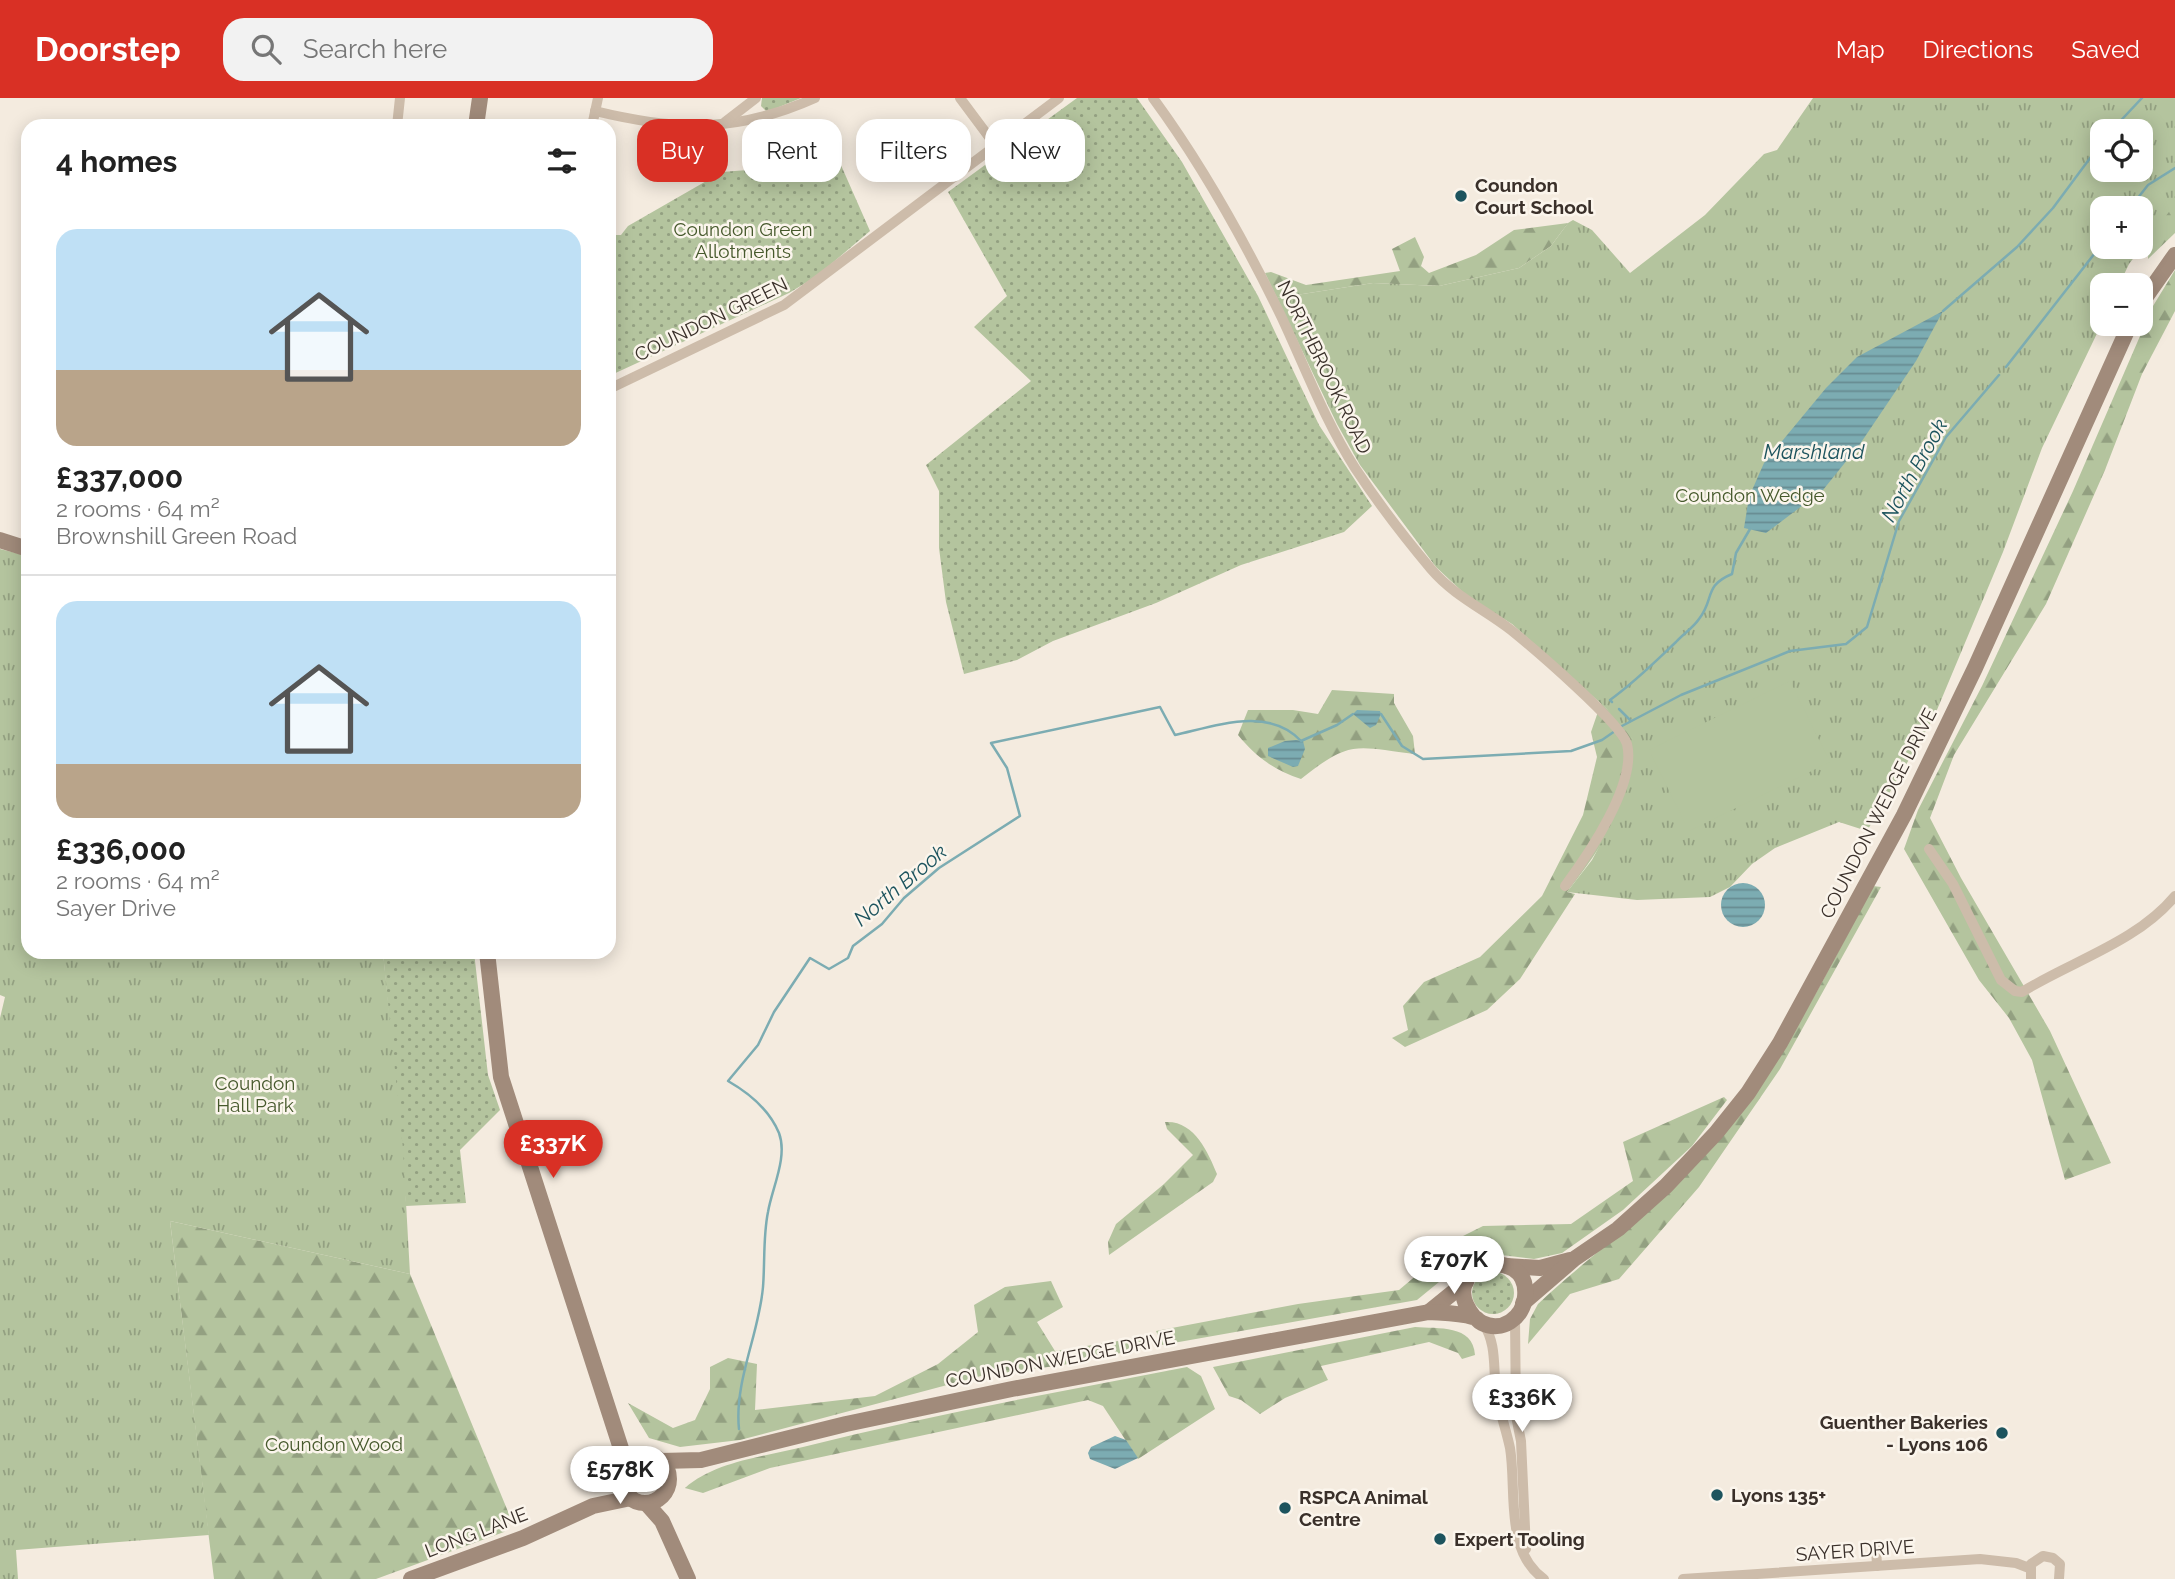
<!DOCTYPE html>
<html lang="en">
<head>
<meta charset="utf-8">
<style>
  :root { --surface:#fff; --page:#f2f2f2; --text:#222; --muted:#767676; --line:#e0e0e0; --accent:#d93025 }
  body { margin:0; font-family:Raleway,sans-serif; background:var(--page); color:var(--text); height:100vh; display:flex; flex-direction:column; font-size:26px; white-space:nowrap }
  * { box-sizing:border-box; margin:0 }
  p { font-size:23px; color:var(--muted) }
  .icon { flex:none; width:38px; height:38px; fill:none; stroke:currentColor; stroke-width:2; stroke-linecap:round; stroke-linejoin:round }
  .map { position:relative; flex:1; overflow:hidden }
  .details { position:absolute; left:21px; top:21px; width:595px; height:840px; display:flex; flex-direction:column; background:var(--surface); border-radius:21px; box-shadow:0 4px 18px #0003 }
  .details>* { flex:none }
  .hud { position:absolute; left:637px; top:21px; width:665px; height:63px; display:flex; gap:14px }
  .fabs { position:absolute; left:2090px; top:21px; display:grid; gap:14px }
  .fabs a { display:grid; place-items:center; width:63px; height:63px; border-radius:14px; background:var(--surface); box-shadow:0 4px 18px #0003; font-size:35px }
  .price { position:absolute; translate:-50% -60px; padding:0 16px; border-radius:24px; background:#fff; color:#222; font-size:23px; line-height:46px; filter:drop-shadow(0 2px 4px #0008) }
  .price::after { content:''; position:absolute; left:50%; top:42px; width:21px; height:16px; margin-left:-10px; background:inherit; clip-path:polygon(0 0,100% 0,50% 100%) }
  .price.active { background:var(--accent); color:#fff }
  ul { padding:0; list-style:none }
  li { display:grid; align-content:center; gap:14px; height:371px; padding:0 35px }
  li+li { border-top:2px solid var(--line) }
  li span { display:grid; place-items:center; height:217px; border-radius:21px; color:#555 }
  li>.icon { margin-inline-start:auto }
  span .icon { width:126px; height:126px; fill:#fffc; stroke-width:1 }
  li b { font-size:30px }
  h2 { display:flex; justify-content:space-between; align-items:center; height:84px; padding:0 35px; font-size:30px }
  .pill { padding:0 24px; border-radius:21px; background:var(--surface); box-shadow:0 4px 18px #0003; font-size:24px; line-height:63px }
  .pill.active { background:var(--accent); color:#fff }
  header { display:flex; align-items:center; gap:42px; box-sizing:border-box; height:98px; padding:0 35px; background:var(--accent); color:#fff }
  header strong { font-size:33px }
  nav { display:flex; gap:38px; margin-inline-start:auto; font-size:24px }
  .search { width:490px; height:63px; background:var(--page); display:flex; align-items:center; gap:18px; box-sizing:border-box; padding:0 24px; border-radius:21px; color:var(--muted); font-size:26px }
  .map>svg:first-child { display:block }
</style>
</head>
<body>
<header>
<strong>Doorstep</strong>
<div class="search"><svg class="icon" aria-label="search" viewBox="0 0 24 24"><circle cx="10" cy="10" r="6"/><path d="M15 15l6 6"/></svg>Search here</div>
<nav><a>Map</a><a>Directions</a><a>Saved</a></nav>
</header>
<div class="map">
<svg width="2175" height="1481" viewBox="0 0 2175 1481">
  <defs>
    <pattern id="grass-dots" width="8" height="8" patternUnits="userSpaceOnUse" patternTransform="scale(1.75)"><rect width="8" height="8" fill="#b4c49e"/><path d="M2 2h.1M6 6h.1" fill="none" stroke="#93a081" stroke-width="1.8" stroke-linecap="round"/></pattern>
    <pattern id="forest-firs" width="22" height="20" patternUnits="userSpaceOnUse" patternTransform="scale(1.75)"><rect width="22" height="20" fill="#b4c49e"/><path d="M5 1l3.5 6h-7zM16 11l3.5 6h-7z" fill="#93a081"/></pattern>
    <pattern id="park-tufts" width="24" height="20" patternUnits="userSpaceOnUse" patternTransform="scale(1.75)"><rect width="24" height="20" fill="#b4c49e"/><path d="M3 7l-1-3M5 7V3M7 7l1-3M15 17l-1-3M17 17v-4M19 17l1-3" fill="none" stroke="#93a081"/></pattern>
    <pattern id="water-rules" width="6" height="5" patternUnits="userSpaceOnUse" patternTransform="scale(1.75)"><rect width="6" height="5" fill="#7cacb2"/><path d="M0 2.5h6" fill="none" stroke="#678c91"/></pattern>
  </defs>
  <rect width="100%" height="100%" fill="#f4ebdf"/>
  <!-- grass -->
  <g fill="url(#grass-dots)">
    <path d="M762,0h39l-34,14 -6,-6z"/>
    <path d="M1077,0h60l45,64 76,134 61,129 53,81 -28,26 -103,33 -85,38 -103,38 -36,19 -53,14 -18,-72 -7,-54v-57l-13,-26 105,-84 -57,-54 33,-31 -59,-104z"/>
    <path d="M840,65l30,68 -53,45 -28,17 -180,83v-141h12l7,-9 94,-54z"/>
    <path d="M383,854h91l14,123 12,35 -40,40 6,53 -60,3z"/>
    <circle cx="1493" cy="1195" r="21"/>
    <circle cx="644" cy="1381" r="13"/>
  </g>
  <!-- forest -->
  <g fill="url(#forest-firs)">
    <path d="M2175,64v71l-27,26 3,-78z"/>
    <path d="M1568,125l-17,23 -32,22 -80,18 -66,-3 -96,15 -12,-25 6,-1 35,13 94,-14 -8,-22 23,-12 9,20 -3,9 8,7 47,-18 38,-25z"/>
    <path d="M2175,172v41l-33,63 -37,96 -59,134 -92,151 -24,63 31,60 89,153 61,132 -46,17 -33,-120 -23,-42 -30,-38 -75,-131 14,-39 64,-124 91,-195 80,-185z"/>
    <path d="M1332,592l62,4v9l19,33 2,18c-60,-7 -64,-15 -114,25 -27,-9 -45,-22 -63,-44l10,-25h45l25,4z"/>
    <path d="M1601,605c9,9 28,24 32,37 14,45 -39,118 -66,152l8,2 -55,85 -33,31 -82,37 -13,-9 16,-8 -5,-24 21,-24 56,-25 62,-61 41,-81 14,-58 -6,-25z"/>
    <path d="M1873,788l8,1 -101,182 -81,118 -80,92 -49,15 -42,50 2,-25 8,-15c61,-57 131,-104 184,-169 63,-75 105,-163 151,-249z"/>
    <path d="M1724,999l3,3 -35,46 -69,64 -61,43 -28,6 -49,-6 -24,11 -44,36 -255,45 -6,-14 142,-27 101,-14 64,-54 20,-10 88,-2 62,-43 -10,-39z"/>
    <path d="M1165,1024c29,-2 43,30 52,52l-4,8 -104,73 -1,-13 8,-18 48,-40 29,-29 -26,-26z"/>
    <path d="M170,1123l240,53 101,245 -7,13 -128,47h-162z"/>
    <path d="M1051,1183l12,26 -26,15 18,29 88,-14 2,11 -82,17 -82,11 -241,64 -60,7 -31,-9 -21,-35 45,25 22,-8 15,-31v-22l18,-9 29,6 -2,46 120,-14 63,-32 40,-32 -4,-27 31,-18z"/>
    <path d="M1415,1229c23,2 58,-3 60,28l-13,4 -4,-6 -29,-11 -108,24 7,14 -43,18 -25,16 -19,-14 -12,-4 -16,-29z"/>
    <path d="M1187,1269l14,9 14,33 -77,50 -35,-53 -15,-6 -318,68 -67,25 -18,-5c31,-27 78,-31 118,-41 127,-32 256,-55 384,-80z"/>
  </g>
  <!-- park -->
  <g fill="url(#park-tufts)" fill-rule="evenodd">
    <path d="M1813,0h362v106l-46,60 -10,21h-17v38l-60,125 -39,104 -69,165 -67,114 -28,-9 -64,26 -23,16 -22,23 -20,10 -73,3 -70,-8 25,-32 31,-58 12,-42 -3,-22 -25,-29 -95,-85 -45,-28 -31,-29 -76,-102 -23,-41 -60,-126 96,-15 66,3 80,-18 32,-22 17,-23 5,-3 19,10 38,43 75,-58 59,-61 13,-4zM2102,33h38v39h-38zM2102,110h38v39h-38z"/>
    <path d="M0,451l28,7v396h355l20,197 7,125 -240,-53 39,314 -193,15 2,29h-18v-561l5,-21 -5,-2z"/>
  </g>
  <!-- pitch -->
  <g fill="#b4c49e">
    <circle cx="19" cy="578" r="8"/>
    <path d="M1790,583l40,81 -141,69 -40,-81z"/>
  </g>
  <!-- water -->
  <g fill="url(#water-rules)">
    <path d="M1943,213l-27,50 -56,83 -37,46 -57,43 -22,-5 5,-31 15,-34 62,-75 31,-31z"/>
    <path d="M1357,612l23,1 1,3 -5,11 -6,3 -17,-14z"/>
    <path d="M1296,642l7,1 2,8 -7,17 -5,1 -25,-11v-8l17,-7z"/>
    <circle cx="1743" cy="807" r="22"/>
    <path d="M1115,1338l11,4 12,18 -23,11 -25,-10 -2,-6 3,-6z"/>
  </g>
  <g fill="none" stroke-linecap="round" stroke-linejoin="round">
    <!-- stream -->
    <g stroke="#7cacb2" stroke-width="2.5">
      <path d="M2111,33l31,-33"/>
      <path d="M2130,110l18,-23 27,-17"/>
      <path d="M1943,213l74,-64 36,-39 49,-66"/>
      <path d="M2006,269l96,-123"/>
      <path d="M1612,604l-2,-2c25,-18 44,-37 66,-58 7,-8 17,-14 23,-23 16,-20 4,-33 33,-45l4,-21 14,-24"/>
      <path d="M1619,611l11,11"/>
      <path d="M1381,616l21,32 21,13 148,-8 31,-11 13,-9"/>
      <path d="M1620,629l61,-32 109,-44 56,-7 21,-17 32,-106 47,-84 53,-62"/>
      <path d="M739,1331c-5,-47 20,-95 24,-142 2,-25 0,-51 5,-75 4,-24 20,-55 11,-79 -10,-24 -30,-40 -51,-52l30,-36 16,-33 36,-54 19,11 19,-11 5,-12 29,-22 22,-26 35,-30 81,-52 -13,-48 -16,-25 169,-36 15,28c41,-9 94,-29 126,6l36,-16 16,-11"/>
    </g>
    <!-- street -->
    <g stroke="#cdbcaa" stroke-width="10">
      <path d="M960,0l35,47"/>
      <path d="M1153,0c50,68 91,142 128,218 24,51 44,105 74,152 23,35 50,70 76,101 23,27 53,40 80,61 21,17 110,93 116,114 10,40 -39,111 -62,142"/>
      <path d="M595,13c82,20 142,22 220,-13"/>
      <path d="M725,24l31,-24"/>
      <path d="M397,28l3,-28"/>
      <path d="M592,28l6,-28"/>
      <path d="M609,291l175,-84 275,-207"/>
      <path d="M1929,751l24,35 48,96 14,11 7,1c50,-31 115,-50 153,-96"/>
      <path d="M1515,1220l1,98 5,25 5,108"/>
      <path d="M1483,1225c14,21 10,44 13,68 3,19 10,38 14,57 7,42 -6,103 34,131"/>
      <path d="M1876,1449l1,19"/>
      <path d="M1683,1481l297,-20 36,4 13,5"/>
      <path d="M2031,1481v-15l12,-8 10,2 7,6 -1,15"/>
    </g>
    <!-- secondary -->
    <g stroke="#a18b7b" stroke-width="16">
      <path d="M476,28l4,-28"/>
      <path d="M2140,207l35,-50"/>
      <path d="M0,442l28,9"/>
      <path d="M487,854l14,125 125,387"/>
      <path d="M1507,1168l33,2 30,-8"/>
      <path d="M1523,1205l51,-44 44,-30 48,-43 50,-53 32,-40 32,-50 124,-228 71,-147 155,-344"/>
      <path d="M1429,1214l37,-30"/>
      <circle cx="645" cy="1381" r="24"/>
      <path d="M661,1363l40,-1 145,-36 166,-35 417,-77c14,1 31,1 44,5 6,2 3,3 9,6 20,10 41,-5 43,-26 6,-56 -94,-33 -51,20"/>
      <path d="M646,1405l16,18 26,58"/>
      <path d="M411,1481l112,-41 70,-32 38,-8"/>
    </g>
  </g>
  <!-- markers -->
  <g fill="#1d545e" stroke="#fbf5ec" stroke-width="2.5">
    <circle cx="1461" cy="98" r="7"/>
    <circle cx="2002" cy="1335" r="7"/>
    <circle cx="1717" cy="1397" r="7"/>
    <circle cx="1285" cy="1410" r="7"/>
    <circle cx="1440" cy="1441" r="7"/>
  </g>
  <g text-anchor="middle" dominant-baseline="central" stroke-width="5" stroke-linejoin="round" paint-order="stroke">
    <!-- poi labels -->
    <g font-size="19" font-weight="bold" fill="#3a302a" stroke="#fbf5ec" text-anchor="start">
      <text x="1475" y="87">Coundon<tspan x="1475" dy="22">Court School</tspan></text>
      <text x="1988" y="1324" text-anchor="end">Guenther Bakeries<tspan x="1988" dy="22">- Lyons 106</tspan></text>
      <text x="1731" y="1397">Lyons 135+</text>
      <text x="1299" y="1399">RSPCA Animal<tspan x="1299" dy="22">Centre</tspan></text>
      <text x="1454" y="1441">Expert Tooling</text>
    </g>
    <!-- park labels -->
    <g font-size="19" fill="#46592c" stroke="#fbf5ec">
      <text x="743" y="131">Coundon Green<tspan x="743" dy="22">Allotments</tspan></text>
      <text x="1750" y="397">Coundon Wedge</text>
      <text x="255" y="985">Coundon<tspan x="255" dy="22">Hall Park</tspan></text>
      <text x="334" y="1346">Coundon Wood</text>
    </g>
    <!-- street labels -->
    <g font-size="19" fill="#3a302a" stroke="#fbf5ec">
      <text transform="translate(711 221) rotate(-26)">COUNDON GREEN</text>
      <text transform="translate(1325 269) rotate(64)">NORTHBROOK ROAD</text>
      <text transform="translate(1878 715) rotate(-63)">COUNDON WEDGE DRIVE</text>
      <text transform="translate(1060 1261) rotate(-11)">COUNDON WEDGE DRIVE</text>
      <text transform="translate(476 1434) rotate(-21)">LONG LANE</text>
      <text transform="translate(1855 1452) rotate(-4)">SAYER DRIVE</text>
    </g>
    <!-- water labels -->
    <g font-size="21" font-style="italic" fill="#1d545e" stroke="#fbf5ec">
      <text x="1814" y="353">Marshland</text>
      <text transform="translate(1914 372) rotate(-61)">North Brook</text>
      <text transform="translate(900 787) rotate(-40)">North Brook</text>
    </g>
  </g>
</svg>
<div class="fabs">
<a><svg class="icon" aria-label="locate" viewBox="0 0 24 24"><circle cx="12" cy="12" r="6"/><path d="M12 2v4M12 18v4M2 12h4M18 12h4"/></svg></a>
<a>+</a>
<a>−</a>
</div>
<b class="price active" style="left:553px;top:1082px">£337K</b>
<b class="price" style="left:1454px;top:1198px">£707K</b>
<b class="price" style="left:1522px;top:1336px">£336K</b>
<b class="price" style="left:620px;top:1408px">£578K</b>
<div class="hud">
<a class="pill active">Buy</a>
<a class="pill">Rent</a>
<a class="pill">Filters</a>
<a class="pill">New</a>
</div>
<section class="details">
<h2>4 homes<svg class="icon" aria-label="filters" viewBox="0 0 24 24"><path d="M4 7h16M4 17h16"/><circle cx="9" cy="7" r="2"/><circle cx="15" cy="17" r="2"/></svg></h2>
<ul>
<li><span style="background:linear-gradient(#bfe0f5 65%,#b9a48a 0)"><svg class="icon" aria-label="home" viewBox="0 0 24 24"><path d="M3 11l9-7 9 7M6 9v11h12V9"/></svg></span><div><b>£337,000</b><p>2 rooms · 64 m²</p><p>Brownshill Green Road</p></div></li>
<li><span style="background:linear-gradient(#bfe0f5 75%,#b9a48a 0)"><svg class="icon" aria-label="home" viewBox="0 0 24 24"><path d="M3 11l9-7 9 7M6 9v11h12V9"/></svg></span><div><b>£336,000</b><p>2 rooms · 64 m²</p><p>Sayer Drive</p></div></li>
</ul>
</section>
</div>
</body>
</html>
